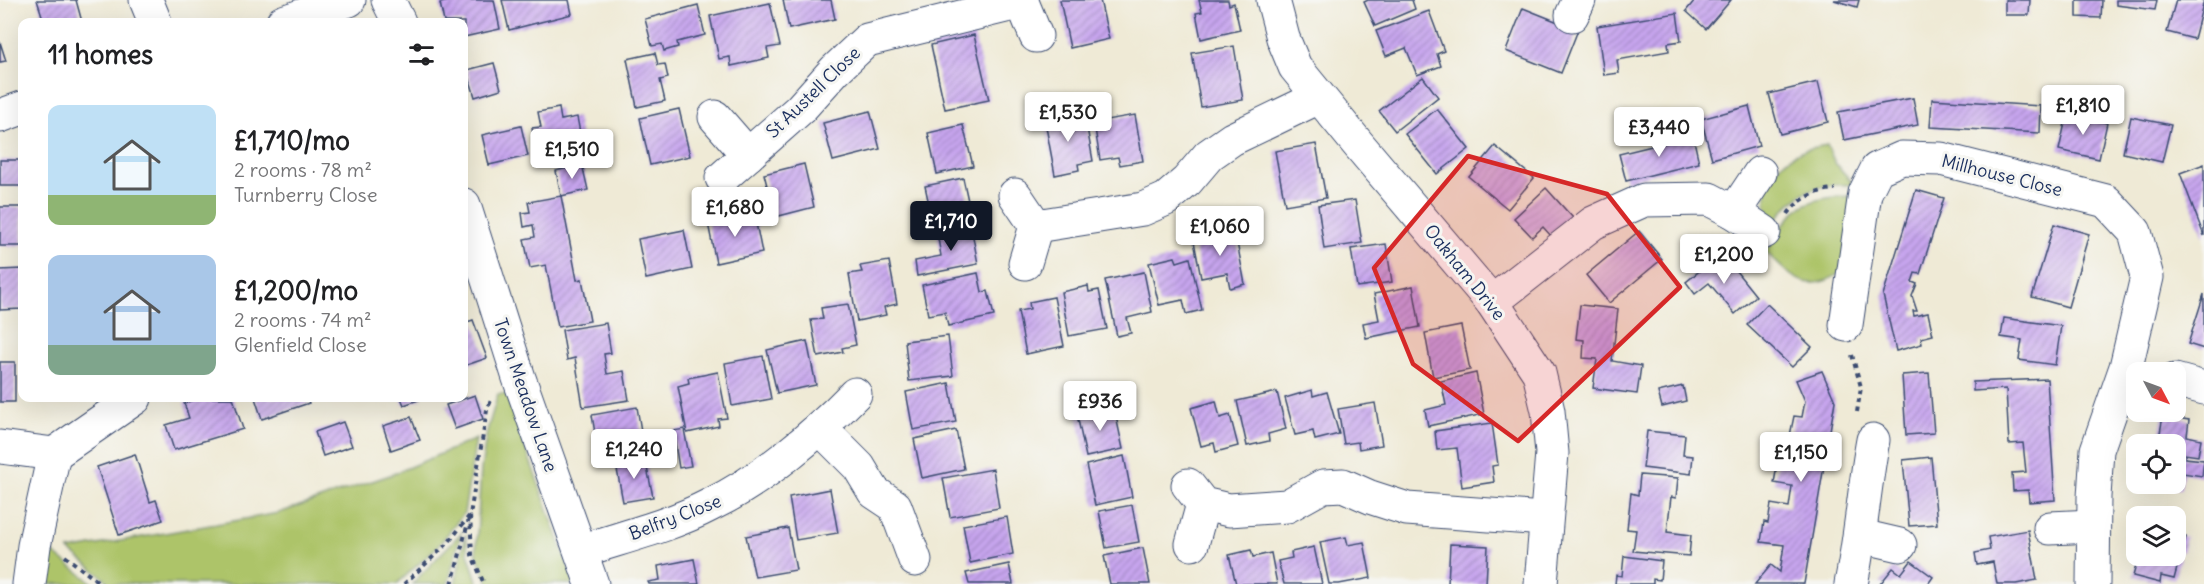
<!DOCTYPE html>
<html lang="en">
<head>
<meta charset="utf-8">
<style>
  :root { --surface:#fff; --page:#f2f2f2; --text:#202124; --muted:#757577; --accent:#111827 }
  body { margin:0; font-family:Delius,sans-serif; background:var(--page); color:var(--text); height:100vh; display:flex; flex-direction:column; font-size:22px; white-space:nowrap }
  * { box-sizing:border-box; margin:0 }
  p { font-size:20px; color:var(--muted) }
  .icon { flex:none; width:33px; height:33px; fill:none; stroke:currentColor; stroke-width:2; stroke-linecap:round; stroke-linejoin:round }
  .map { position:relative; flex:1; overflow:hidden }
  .drawer { position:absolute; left:18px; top:18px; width:450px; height:384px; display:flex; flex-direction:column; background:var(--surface); border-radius:12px; box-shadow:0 6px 24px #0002 }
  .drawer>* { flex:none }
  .needle { width:39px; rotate:131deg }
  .fabs { position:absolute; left:2126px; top:362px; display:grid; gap:12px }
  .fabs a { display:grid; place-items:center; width:60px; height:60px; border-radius:12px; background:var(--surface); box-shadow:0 6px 24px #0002; font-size:30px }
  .price { position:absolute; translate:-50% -51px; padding:0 14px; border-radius:6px; background:#fff; color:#222; font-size:20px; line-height:39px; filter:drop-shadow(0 2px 3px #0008) }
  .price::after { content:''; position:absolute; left:50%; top:36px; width:18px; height:14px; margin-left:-9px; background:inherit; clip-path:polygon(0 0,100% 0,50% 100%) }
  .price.active { background:var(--accent); color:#fff }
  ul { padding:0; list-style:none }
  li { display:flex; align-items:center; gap:18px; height:150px; padding:0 30px }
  li span { display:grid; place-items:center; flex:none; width:168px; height:120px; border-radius:12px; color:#555 }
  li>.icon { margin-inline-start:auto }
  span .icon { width:72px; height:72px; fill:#fffc; stroke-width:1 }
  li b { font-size:26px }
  h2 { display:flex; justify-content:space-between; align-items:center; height:72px; padding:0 30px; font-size:26px }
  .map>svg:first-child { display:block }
</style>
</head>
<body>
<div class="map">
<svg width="2204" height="584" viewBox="0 0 2204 584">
  <defs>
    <pattern id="building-hatch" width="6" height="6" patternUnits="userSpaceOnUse" patternTransform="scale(1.5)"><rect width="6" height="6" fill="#c7a5ee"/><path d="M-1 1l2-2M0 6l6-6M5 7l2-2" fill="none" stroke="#a187c4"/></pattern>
  </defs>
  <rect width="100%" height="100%" fill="#f6f6f2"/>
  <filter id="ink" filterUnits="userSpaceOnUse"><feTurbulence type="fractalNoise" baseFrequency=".0167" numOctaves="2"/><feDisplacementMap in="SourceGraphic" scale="12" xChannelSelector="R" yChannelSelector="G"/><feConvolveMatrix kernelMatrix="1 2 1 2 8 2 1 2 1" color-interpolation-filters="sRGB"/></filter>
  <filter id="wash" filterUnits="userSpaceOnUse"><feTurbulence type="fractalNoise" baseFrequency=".008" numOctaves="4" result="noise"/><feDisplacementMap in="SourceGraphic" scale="24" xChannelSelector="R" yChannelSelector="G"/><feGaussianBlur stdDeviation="1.35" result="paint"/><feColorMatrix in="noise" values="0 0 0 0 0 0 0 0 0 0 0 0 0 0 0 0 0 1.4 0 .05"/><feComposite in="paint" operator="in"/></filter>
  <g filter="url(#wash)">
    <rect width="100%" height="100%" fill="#efead6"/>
    <!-- grass -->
    <g fill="#adc469" stroke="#647a64" stroke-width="1.5">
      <path d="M1827,145l8,18 20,22c-41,-2 -56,5 -81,37 -19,-25 -3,-53 21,-68 10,-6 21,-7 32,-9z"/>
      <path d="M1856,196l-16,77c-33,23 -50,3 -74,-21 28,-46 35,-55 90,-56z"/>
      <path d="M498,394h8l69,190h-86l-13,-31 5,-84 6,-38z"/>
      <path d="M476,439l-12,74 -25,32 -42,39h-286l-42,-34 210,-37 114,-39z"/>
      <path d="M461,533l-13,51h-36z"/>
      <path d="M466,534l2,19 10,31h-23z"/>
      <path d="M52,552l42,32h-48z"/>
    </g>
    <g id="blocks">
      <!-- building -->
      <g fill="url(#building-hatch)">
        <path d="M37,0h39l6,22h-38z"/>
        <path d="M454,0h40l6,29 -36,8v-15h-20l-4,-19z"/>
        <path d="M502,0h67l3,14 -63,16z"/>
        <path d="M783,0h48l4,19 -46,10z"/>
        <path d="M1060,0h40l9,39 -39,9z"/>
        <path d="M1199,0h29l1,5 5,-2 6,27 -39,9 -5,-26 6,-1z"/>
        <path d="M1368,0h44l3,9 -40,17 -11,-24z"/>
        <path d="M1695,0h36l-25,29 -20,-18z"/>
        <path d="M1834,0h25l-2,7z"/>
        <path d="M2005,0h25l-1,15h-24z"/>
        <path d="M2077,0h25l-1,18 -24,-1z"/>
        <path d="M2116,0h41l-2,10 -39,-5z"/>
        <path d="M2176,0h28l-10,39 -27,-7z"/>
        <path d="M770,3l10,43 -13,2 2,10 -38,8 -1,-9 -11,2 -9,-43z"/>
        <path d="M698,5l7,30 -28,7 1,5 -14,4 -2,-7 -10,2 -7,-27z"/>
        <path d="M1523,8l55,22 -17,43 -55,-22z"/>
        <path d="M1429,11l15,40 -7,3 4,12 -24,9 -11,-27 -20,8 -10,-25z"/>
        <path d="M1677,13l4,28 -13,2 1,8 -52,9 2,13 -15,2 -7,-49z"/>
        <path d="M974,35l15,65 -44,9 -14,-64z"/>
        <path d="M0,42l6,19 -6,1z"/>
        <path d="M1234,46l9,54 -42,7 -9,-54z"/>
        <path d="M655,53l3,12 7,-1 3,14 -8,2 5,21 -28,6 -10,-48z"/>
        <path d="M494,63l7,26 -26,8 -8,-27z"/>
        <path d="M1423,77l15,20 -43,34 -16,-20z"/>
        <path d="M1818,82l10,40 -48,12 -11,-40z"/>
        <path d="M1913,98l5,27 -74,15 -6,-28z"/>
        <path d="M1932,99l109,7 -1,27 -110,-6z"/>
        <path d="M1749,106l10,40 -47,13 -11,-40z"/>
        <path d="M559,108l2,12 16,-3 7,36 -33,7 -2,-13 -14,3 -3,-22 9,-1 -3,-15z"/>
        <path d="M679,109l11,47 -40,9 -10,-47z"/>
        <path d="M1437,109l32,40 -32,25 -32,-40z"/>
        <path d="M870,111l10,38 -47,12 -10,-38z"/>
        <path d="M1069,111l2,14 15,-3 7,39 -15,3 1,6 -24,5 -11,-59z"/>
        <path d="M2067,114l40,9 -8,36 -40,-9z"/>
        <path d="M1135,115l8,46 -23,4 -2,-8 -18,3 -6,-38z"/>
        <path d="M2131,117l40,8 -9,37 -39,-9z"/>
        <path d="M963,125l10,41 -36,8 -9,-41z"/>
        <path d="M521,126l7,30 -39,9 -7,-30z"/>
        <path d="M1693,136l6,27 -73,18 -7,-27z"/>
        <path d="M1316,144l10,54 -41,7 -10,-54z"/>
        <path d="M1495,146l39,32 -26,31 -39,-32z"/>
        <rect x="0" y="160" width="22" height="26"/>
        <path d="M582,164l6,26 -27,6 -5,-25z"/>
        <path d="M804,164l10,43 -39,10 -11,-43z"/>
        <path d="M2204,164v72l-24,-63z"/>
        <path d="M963,178l9,41 -52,11 -3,-18 13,-3 -5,-23z"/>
        <path d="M1546,188l27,30 -21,19 -9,-10 -11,10 -18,-19z"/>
        <path d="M1916,190l28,8 -24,76 -5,-1 -3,9 5,2 -5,12 5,15h-4l1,5 14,-3 5,22 -12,3 1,6 -26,7 -13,-56z"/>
        <path d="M561,196l16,84 5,-1 8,42 -32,6 -12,-62 -16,3 -6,-29 11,-2 -2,-12 -9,2 -2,-14 8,-1 -2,-10z"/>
        <path d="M1355,200l7,43 -38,6 -6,-44z"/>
        <rect x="0" y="207" width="22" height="39"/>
        <path d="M754,213l8,40 -46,10 -8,-40z"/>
        <path d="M2054,224l35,10 -21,73 -36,-10z"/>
        <path d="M971,226l7,38 -61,12 -2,-15 26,-5 -4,-24z"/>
        <path d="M684,230l8,39 -46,10 -8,-40z"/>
        <path d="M1639,231l23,28 -53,44 -23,-28z"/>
        <path d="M1211,232l1,4 23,-4 10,52 -15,4 -3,-15 -26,5 -8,-42z"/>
        <path d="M1386,244l6,38 -35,5 -6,-38z"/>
        <path d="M1175,257l2,5 13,-4 12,52 -16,4 -3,-14 -24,5 -10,-42z"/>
        <path d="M1713,260l6,8 9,-7 28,35 -21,18 -26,-31 -14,11 -9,-12z"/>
        <path d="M889,261l8,43 -13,3 2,8 -29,6 -8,-47 13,-2 -2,-6z"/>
        <path d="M22,269v40l-22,1v-40z"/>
        <path d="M1144,272l8,40 -25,6 4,15 -14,3 -12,-56z"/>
        <path d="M978,273l4,19 6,-1 6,25 -46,10 -3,-14 -17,3 -6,-30z"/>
        <path d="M1088,286l1,6 10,-2 8,39 -38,7 -8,-44z"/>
        <path d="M1413,286l7,41 -54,11 -3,-15 16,-3 -5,-26z"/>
        <path d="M2204,294v55l-16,-5z"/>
        <path d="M1054,297l10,49 -38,8 -8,-43 12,-2 -1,-7z"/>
        <path d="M848,304l8,41 -14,3 1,4 -25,5 -7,-37 12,-1 -2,-11z"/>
        <path d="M1767,304l45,43 -20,20 -45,-42z"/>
        <path d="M1580,305l38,4 -6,52 29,5 -4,28 -44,-6 4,-29 -14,-1 1,-18 -8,-1z"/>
        <path d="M2004,318l57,8 -6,39 -36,-5 3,-20 -21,-3z"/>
        <path d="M473,320l14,38 -23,8v-43z"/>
        <path d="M606,323l5,30 -7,1 3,20 17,-3 5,29 -46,7 -8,-49 -8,2 -5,-30z"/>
        <path d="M1461,326l9,44 -37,7 -8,-44z"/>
        <path d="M948,336l5,40 -44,5 -4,-40z"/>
        <path d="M807,341l9,44 -39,8 -10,-43z"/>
        <path d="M763,356l8,43 -39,7 -7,-43z"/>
        <rect x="0" y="362" width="15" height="40"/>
        <path d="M1822,371l13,30 -31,183h-49l16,-19 9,7 4,-27 -23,-3 3,-20 4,1 3,-19 18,3 3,-21 -18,-3 5,-29 7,1 8,-39 8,1 3,-16 -9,-21z"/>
        <path d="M718,372l9,46 -9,1 1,7 -32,7 -9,-47 11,-3 -1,-5z"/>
        <path d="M1476,373l8,41 -56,12 -3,-16 21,-5 -5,-24z"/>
        <path d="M1929,373l5,60 -28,2 -4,-60z"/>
        <path d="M2047,379l8,121 -26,2 -1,-12 -15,1 -1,-18 14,-1 -3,-29 -14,1 -3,-55 -33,2v-9z"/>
        <path d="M949,383l7,39 -43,8 -7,-38z"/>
        <path d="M1683,386l3,15 -24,6 -4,-15z"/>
        <path d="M1312,390l1,6 14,-4 12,42 -24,6 -2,-9 -18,4 -10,-37z"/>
        <path d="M1277,392l9,37 -18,5 1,7 -22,5 -10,-45z"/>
        <path d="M475,395l8,24 -28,10 -9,-24z"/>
        <path d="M201,398h32l10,31 -69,21 -8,-25 23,-7 -5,-15z"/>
        <path d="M255,398h52l2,5 -47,16z"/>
        <path d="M401,398h23l-20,7z"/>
        <path d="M1216,401l4,17 10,-3 8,31 -22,6 -2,-9 -13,3 -10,-38z"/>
        <path d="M1375,403l7,42 -23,4 -1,-7 -14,2 -6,-35z"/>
        <path d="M637,407l7,42 -45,8 -7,-42z"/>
        <path d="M1114,407l9,42 -37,8 -9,-42z"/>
        <path d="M2163,416l26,4 -2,16 14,3 -3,17 -13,-2v4l19,2 -2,16 -19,-3 -2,16 -28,-3v-3h22v-39h-17z"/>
        <path d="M411,417l9,23 -29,10 -8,-24z"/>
        <path d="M343,422l9,24 -29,10 -8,-24z"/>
        <path d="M1492,423l6,42 -6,1 2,16 -32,5 -5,-39 -20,2 -2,-19z"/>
        <path d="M684,429l7,37 -12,2 -6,-37z"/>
        <path d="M956,430l8,39 -42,9 -8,-39z"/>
        <path d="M1647,431l38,4 -2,20 10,1 -2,18 -48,-6z"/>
        <path d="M135,454l15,48 6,-2 7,20 -44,15 -22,-68z"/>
        <path d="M1124,456l8,41 -37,8 -9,-40z"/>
        <path d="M1931,457l6,67 -28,2 -6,-66z"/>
        <path d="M645,458l8,39 -30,5 -7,-38z"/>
        <path d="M993,469l6,39 -49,9 -7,-39z"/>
        <path d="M1640,475l38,3 -2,20 -5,-1 -4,35 24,3 -2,21 -56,-5 3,-21 -9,-1 4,-36 7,2z"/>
        <path d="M830,489l8,44 -42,7 -7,-43z"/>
        <path d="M1132,505l7,37 -33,6 -7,-37z"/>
        <path d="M2150,509l24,6v1h-26z"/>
        <path d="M1007,517l6,37 -43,9 -7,-38z"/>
        <path d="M788,528l8,42 -41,7 -9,-41z"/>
        <path d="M2028,530l9,50 -21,4h-19l-4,-22 -16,3 -2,-12 15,-3 -2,-13z"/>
        <path d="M2175,534l11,3 -4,15 -7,-2z"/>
        <path d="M1346,537l2,8 16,-3 7,36 -32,6h-10l-9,-42z"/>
        <path d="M1450,544l38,2 -2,38h-38z"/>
        <path d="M1314,547l8,37h-38l-6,-23 14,-3 -1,-6z"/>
        <path d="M1143,548l7,36h-40l-6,-28z"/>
        <path d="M1251,550l2,7 18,-4 6,31h-41l-7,-29z"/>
        <path d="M2139,555l41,2 -6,22 -13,-3 -1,7 -27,-7z"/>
        <path d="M1624,556l38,5 -2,19 -7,-1v5h-38l1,-9 6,1z"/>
        <path d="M694,559l5,25h-50l-1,-2 12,-2 -2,-14z"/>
        <path d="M1911,561l22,16 -5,7h-48l13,-16 8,6z"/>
        <path d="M1009,564l4,20h-44l-3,-11z"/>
      </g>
    </g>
  </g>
  <g filter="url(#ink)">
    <use href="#blocks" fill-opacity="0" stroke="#3b4b70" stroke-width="1.5"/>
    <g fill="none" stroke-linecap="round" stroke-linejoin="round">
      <!-- minor casing -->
      <g stroke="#3b4b70" stroke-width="35">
        <g id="minor">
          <path d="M146,0l9,22"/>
          <path d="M388,0l11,22"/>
          <path d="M1273,0l10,38 12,29 63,77 134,158 47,71 9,38 4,42 -11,131"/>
          <path d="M1022,2l14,34"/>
          <path d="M1572,15l7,-15"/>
          <path d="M283,22l66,-22"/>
          <path d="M0,116l22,-8"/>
          <path d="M715,117l33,38"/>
          <path d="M722,178l78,-69 35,-39 32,-30 155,-38v-2"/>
          <path d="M1015,195l21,31 107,-17 23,-10 21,-18 22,-26 23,-16 87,-42"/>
          <path d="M464,205l55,173 73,206"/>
          <path d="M1734,212l26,-39"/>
          <path d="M1025,263l11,-37"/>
          <path d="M1492,302l101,-79 51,-23 65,-1 25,13 30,20"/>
          <path d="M1846,325l19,-132 12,-24 25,-11 39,1 165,42 29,31 12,45 -21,90 -29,83 -3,47 -1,87"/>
          <path d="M2175,380l29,8"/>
          <path d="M821,429l38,38 15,25 21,14 20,54"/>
          <path d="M0,447l54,7 81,-56"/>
          <path d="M1188,485l15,19 26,6 58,-4 36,-20 20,-1 27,12 37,12 138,10"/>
          <path d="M2050,528l43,-2"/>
          <path d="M1861,536l39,9"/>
          <path d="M1192,544l11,-40"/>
          <path d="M581,551c42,-14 89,-25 129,-46 52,-25 105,-70 145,-111"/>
          <path d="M29,584l5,-38 20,-92"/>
          <path d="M1851,584c10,-48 13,-96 22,-144"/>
        </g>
      </g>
      <!-- path -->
      <g stroke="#3b4b70" stroke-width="4" stroke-dasharray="4.5 4.5" stroke-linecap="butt">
        <path d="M1788,214c10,-15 29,-24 47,-25"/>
        <path d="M1852,355l9,32 -4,25"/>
        <path d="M65,556l36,28"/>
        <path d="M404,584l44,-41 22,-28 17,-105 5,-12"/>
        <path d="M452,584l18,-69 2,40 12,29"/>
      </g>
      <!-- minor -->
      <use href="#minor" stroke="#fff" stroke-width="33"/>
    </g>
  </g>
  <!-- marked area -->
  <path fill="#d62828" fill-opacity="0.2" stroke="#d62828" stroke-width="4.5" stroke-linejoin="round" d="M1468,156l139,38 73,93 -162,154 -105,-77 -39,-96z"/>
  <g text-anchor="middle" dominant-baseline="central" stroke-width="6" stroke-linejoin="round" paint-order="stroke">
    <!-- street labels -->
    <g font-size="18" fill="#1b2f5e" stroke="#f6f6f2">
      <text transform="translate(813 92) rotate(-44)">St Austell Close</text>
      <text transform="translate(2002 175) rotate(14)">Millhouse Close</text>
      <text transform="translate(1465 272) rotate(51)">Oakham Drive</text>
      <text transform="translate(526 395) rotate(71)">Town Meadow Lane</text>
      <text transform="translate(675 517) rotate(-21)">Belfry Close</text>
    </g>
  </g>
</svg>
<div class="fabs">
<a><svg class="needle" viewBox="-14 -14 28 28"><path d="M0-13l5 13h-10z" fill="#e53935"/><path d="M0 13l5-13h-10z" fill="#757577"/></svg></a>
<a><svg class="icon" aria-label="locate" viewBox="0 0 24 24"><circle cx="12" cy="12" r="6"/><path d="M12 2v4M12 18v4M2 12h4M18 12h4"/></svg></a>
<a><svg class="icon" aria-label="layers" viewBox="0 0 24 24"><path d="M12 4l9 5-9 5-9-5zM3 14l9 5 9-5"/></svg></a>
</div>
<b class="price" style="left:2083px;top:136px">£1,810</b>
<b class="price" style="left:1068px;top:143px">£1,530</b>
<b class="price" style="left:1659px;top:158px">£3,440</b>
<b class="price" style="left:572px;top:180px">£1,510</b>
<b class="price" style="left:735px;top:238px">£1,680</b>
<b class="price active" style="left:951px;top:252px">£1,710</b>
<b class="price" style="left:1220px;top:257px">£1,060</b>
<b class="price" style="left:1724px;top:285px">£1,200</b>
<b class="price" style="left:1100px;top:432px">£936</b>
<b class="price" style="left:634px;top:480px">£1,240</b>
<b class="price" style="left:1801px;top:483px">£1,150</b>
<section class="drawer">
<h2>11 homes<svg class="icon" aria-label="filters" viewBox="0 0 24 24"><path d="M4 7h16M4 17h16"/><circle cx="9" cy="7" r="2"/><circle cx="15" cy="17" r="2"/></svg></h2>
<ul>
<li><span style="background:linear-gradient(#bfe0f5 75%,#8fb573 0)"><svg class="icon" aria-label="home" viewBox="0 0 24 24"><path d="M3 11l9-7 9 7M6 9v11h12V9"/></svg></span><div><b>£1,710/mo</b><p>2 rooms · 78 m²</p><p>Turnberry Close</p></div></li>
<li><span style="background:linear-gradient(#a9c7e8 75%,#7fa58c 0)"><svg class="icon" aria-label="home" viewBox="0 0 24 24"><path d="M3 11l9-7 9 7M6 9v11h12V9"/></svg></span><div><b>£1,200/mo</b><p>2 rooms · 74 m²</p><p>Glenfield Close</p></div></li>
</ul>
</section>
</div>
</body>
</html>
